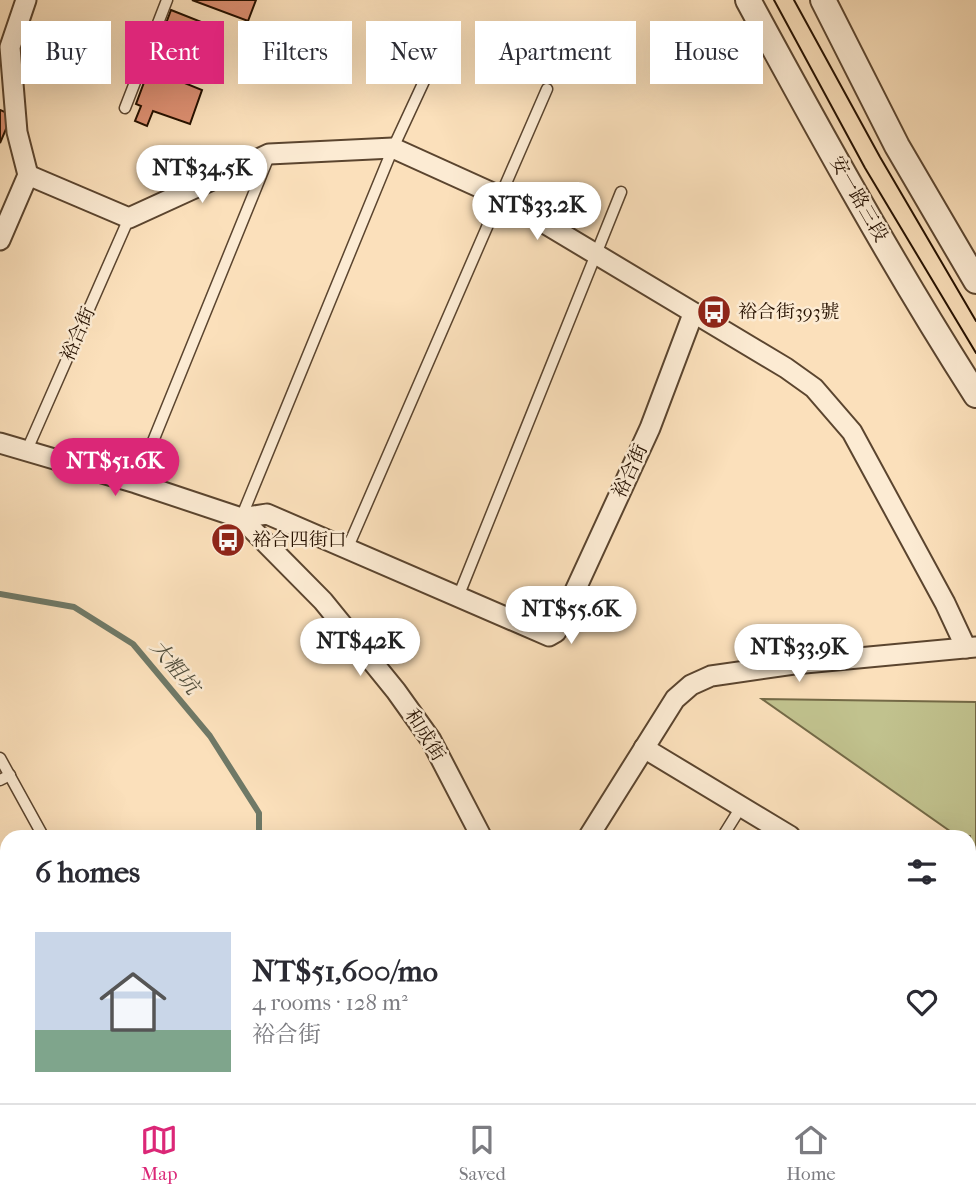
<!DOCTYPE html>
<html lang="en">
<head>
<meta charset="utf-8">
<style>
  :root { --surface:#fff; --page:#f2f2f3; --text:#2b2b33; --muted:#7c7c81; --line:#e1e1e2; --accent:#db2777 }
  body { margin:0; font-family:"IM FELL French Canon","Noto Serif TC",serif; background:var(--page); color:var(--text); height:100vh; display:flex; flex-direction:column; font-size:26px; white-space:nowrap }
  * { box-sizing:border-box; margin:0 }
  p { font-size:23px; color:var(--muted) }
  .icon { flex:none; width:38px; height:38px; fill:none; stroke:currentColor; stroke-width:2; stroke-linecap:round; stroke-linejoin:round }
  .map { position:relative; flex:1; overflow:hidden }
  .details { position:absolute; left:0px; top:830px; width:976px; height:275px; display:flex; flex-direction:column; background:var(--surface); border-radius:21px 21px 0 0; box-shadow:0 7px 28px #0002 }
  .details>* { flex:none }
  .top-card { position:absolute; left:21px; top:21px; width:934px; height:63px; display:flex; gap:14px }
  .price { position:absolute; translate:-50% -60px; padding:0 16px; border-radius:24px; background:#fff; color:#222; font-size:23px; line-height:46px; filter:drop-shadow(0 2px 4px #0008) }
  .price::after { content:''; position:absolute; left:50%; top:42px; width:21px; height:16px; margin-left:-10px; background:inherit; clip-path:polygon(0 0,100% 0,50% 100%) }
  .price.on { background:var(--accent); color:#fff }
  ul { padding:0; list-style:none }
  li { display:flex; align-items:center; gap:21px; height:175px; padding:0 35px }
  li+li { border-top:2px solid var(--line) }
  li span { display:grid; place-items:center; flex:none; width:196px; height:140px; border-radius:0px; color:#555 }
  li>.icon { margin-inline-start:auto }
  span .icon { width:84px; height:84px; fill:#fffc; stroke-width:1 }
  li b { font-size:30px }
  h2 { display:flex; justify-content:space-between; align-items:center; height:84px; padding:0 35px; font-size:30px }
  .pill { padding:0 24px; border-radius:0px; background:var(--surface); box-shadow:0 7px 28px #0002; font-size:24px; line-height:63px }
  .pill.on { background:var(--accent); color:#fff }
  .menu { display:flex; justify-content:space-around; align-items:center; height:98px; border-top:2px solid var(--line); background:var(--surface); font-size:19px; color:var(--muted) }
  .menu a { display:grid; justify-items:center; gap:4px }
  .menu .on { color:var(--accent) }
  .map>svg:first-child { display:block }
</style>
</head>
<body>
<div class="map">
<svg width="976" height="1103" viewBox="0 0 976 1103">
  <rect width="100%" height="100%" fill="#fbe0bb"/>
  <filter id="stains"><feTurbulence type="fractalNoise" baseFrequency=".00286" numOctaves="4"/><feColorMatrix values="0 0 0 0 .2 0 0 0 0 .09 0 0 0 0 .02 0 0 0 .5 -.17"/></filter>
  <radialGradient id="worn" r=".72"><stop offset=".6" stop-color="#630" stop-opacity="0"/><stop offset="1" stop-color="#630" stop-opacity=".3"/></radialGradient>
  <!-- green -->
  <g fill="#c1c28e" stroke="#746a47" stroke-width="2">
    <path d="M762,699l214,3v148l-6,-5v-9h-13z"/>
    <path d="M334,1097h240l3,6h-250z"/>
  </g>
  <g fill="none" stroke-linecap="round" stroke-linejoin="round">
    <!-- stream -->
    <g stroke="#6f7967" stroke-width="6">
      <path d="M0,594l74,13 59,37 77,92 49,77v23"/>
      <path d="M374,1097l4,6"/>
    </g>
  </g>
  <!-- building -->
  <g fill="#dc8f71" stroke="#261100" stroke-width="2">
    <path d="M192,0h64l-8,21z"/>
    <path d="M171,10l33,13 -22,59 20,8 -12,34 -37,-13 -6,15 -12,-5 6,-15 -5,-2z"/>
    <path d="M0,110l12,5 -12,28z"/>
  </g>
  <g fill="none" stroke-linecap="round" stroke-linejoin="round">
    <!-- service casing -->
    <g stroke="#5b452f" stroke-width="13">
      <g id="service">
        <path d="M125,108l42,-108"/>
        <path d="M27,450l102,-232"/>
        <path d="M136,483l133,-327"/>
        <path d="M241,518l152,-370 39,-84"/>
        <path d="M348,547l199,-458"/>
        <path d="M458,597l163,-405"/>
        <path d="M0,758l43,78"/>
        <path d="M0,780l10,-5"/>
        <path d="M723,836l18,-29"/>
        <path d="M970,1059l6,-10"/>
        <path d="M0,1090l7,-3"/>
        <path d="M688,1103l3,-6"/>
        <path d="M819,1103l3,-6"/>
        <path d="M943,1103l4,-6"/>
      </g>
    </g>
    <!-- minor casing -->
    <g stroke="#5b452f" stroke-width="23">
      <g id="minor">
        <path d="M28,175l101,43 140,-64 124,-6 106,48 287,172 28,20 38,44 93,171 21,45"/>
        <path d="M0,240l28,-65 -11,-43 -7,-85 16,-47"/>
        <path d="M0,443l136,40 105,35 26,-4 282,122 7,-4 94,-204 43,-114"/>
        <path d="M241,518l82,83 73,90 35,49 50,96"/>
        <path d="M644,748l146,88"/>
        <path d="M589,836l86,-137 16,-14 20,-9 83,-12 182,-17"/>
        <path d="M970,946l6,4"/>
        <path d="M594,1097l6,6"/>
      </g>
    </g>
    <!-- tertiary casing -->
    <g stroke="#5b452f" stroke-width="28">
      <g id="tertiary">
        <path d="M748,0c72,133 146,267 228,395"/>
        <path d="M823,0l74,146 79,135"/>
      </g>
    </g>
    <!-- service -->
    <use href="#service" stroke="#fcebd3" stroke-width="10"/>
    <!-- minor -->
    <use href="#minor" stroke="#fcebd3" stroke-width="19"/>
    <!-- tertiary -->
    <use href="#tertiary" stroke="#fcebd3" stroke-width="24"/>
    <!-- tram -->
    <g stroke="#261100" stroke-width="2">
      <path d="M774,0l91,168 111,185"/>
      <path d="M794,0l86,157 96,164"/>
    </g>
  </g>
  <!-- icons -->
  <defs>
    <g id="bus-disc" transform="scale(1.75)"><circle r="9.5" fill="#8f2418" stroke="#fcebd3"/><path d="M-5-6H5V4H4V6H2V4H-2V6H-4V4H-5ZM-3.5-4V0h7V-4ZM-3.5 1.2v1.5H-2V1.2ZM2 1.2v1.5H3.5V1.2Z" fill="#fff"/></g>
  </defs>
  <g fill-rule="evenodd">
    <use href="#bus-disc" x="714" y="312"/>
    <use href="#bus-disc" x="228" y="540"/>
  </g>
  <g text-anchor="middle" dominant-baseline="central" stroke-width="5" stroke-linejoin="round" paint-order="stroke">
    <!-- street labels -->
    <g font-size="19" fill="#261100" stroke="#fcebd3">
      <text transform="translate(859 199) rotate(60)">安一路三段</text>
      <text transform="translate(78 334) rotate(-66)">裕合街</text>
      <text transform="translate(630 471) rotate(-65)">裕合街</text>
      <text transform="translate(425 735) rotate(58)">和成街</text>
    </g>
    <!-- poi labels -->
    <g font-size="19" fill="#261100" stroke="#fcebd3" text-anchor="start">
      <text x="738" y="312">裕合街393號</text>
      <text x="252" y="540">裕合四街口</text>
    </g>
    <!-- water labels -->
    <g font-size="21" font-style="italic" fill="#514e3c" stroke="#fcebd3">
      <text transform="translate(175 667) rotate(50)">大粗坑</text>
    </g>
  </g>
  <rect width="100%" height="100%" filter="url(#stains)"/>
  <rect width="100%" height="100%" fill="url(#worn)"/>
</svg>
<b class="price" style="left:202px;top:205px">NT$34.5K</b>
<b class="price" style="left:537px;top:242px">NT$33.2K</b>
<b class="price on" style="left:115px;top:498px">NT$51.6K</b>
<b class="price" style="left:571px;top:646px">NT$55.6K</b>
<b class="price" style="left:360px;top:678px">NT$42K</b>
<b class="price" style="left:799px;top:684px">NT$33.9K</b>
<div class="top-card">
<a class="pill">Buy</a>
<a class="pill on">Rent</a>
<a class="pill">Filters</a>
<a class="pill">New</a>
<a class="pill">Apartment</a>
<a class="pill">House</a>
</div>
<section class="details">
<h2>6 homes<svg class="icon" aria-label="filters" viewBox="0 0 24 24"><path d="M4 7h16M4 17h16"/><circle cx="9" cy="7" r="2"/><circle cx="15" cy="17" r="2"/></svg></h2>
<ul>
<li><span style="background:linear-gradient(#c9d6e8 70%,#7fa58c 0)"><svg class="icon" aria-label="home" viewBox="0 0 24 24"><path d="M3 11l9-7 9 7M6 9v11h12V9"/></svg></span><div><b>NT$51,600/mo</b><p>4 rooms · 128 m²</p><p>裕合街</p></div><svg class="icon" aria-label="heart" viewBox="0 0 24 24"><path d="M12 20l-8-8c-3-5 5-10 8-4 3-6 11-1 8 4z"/></svg></li>
</ul>
</section>
</div>
<nav class="menu">
<a class="on"><svg class="icon" aria-label="map" viewBox="0 0 24 24"><path d="M3 6l6-2 6 2 6-2v14l-6 2-6-2-6 2zM9 4v14M15 6v14"/></svg>Map</a>
<a><svg class="icon" aria-label="saved" viewBox="0 0 24 24"><path d="M7 4h10v16l-5-4-5 4z"/></svg>Saved</a>
<a><svg class="icon" aria-label="home" viewBox="0 0 24 24"><path d="M3 11l9-7 9 7M6 9v11h12V9"/></svg>Home</a>
</nav>
</body>
</html>
